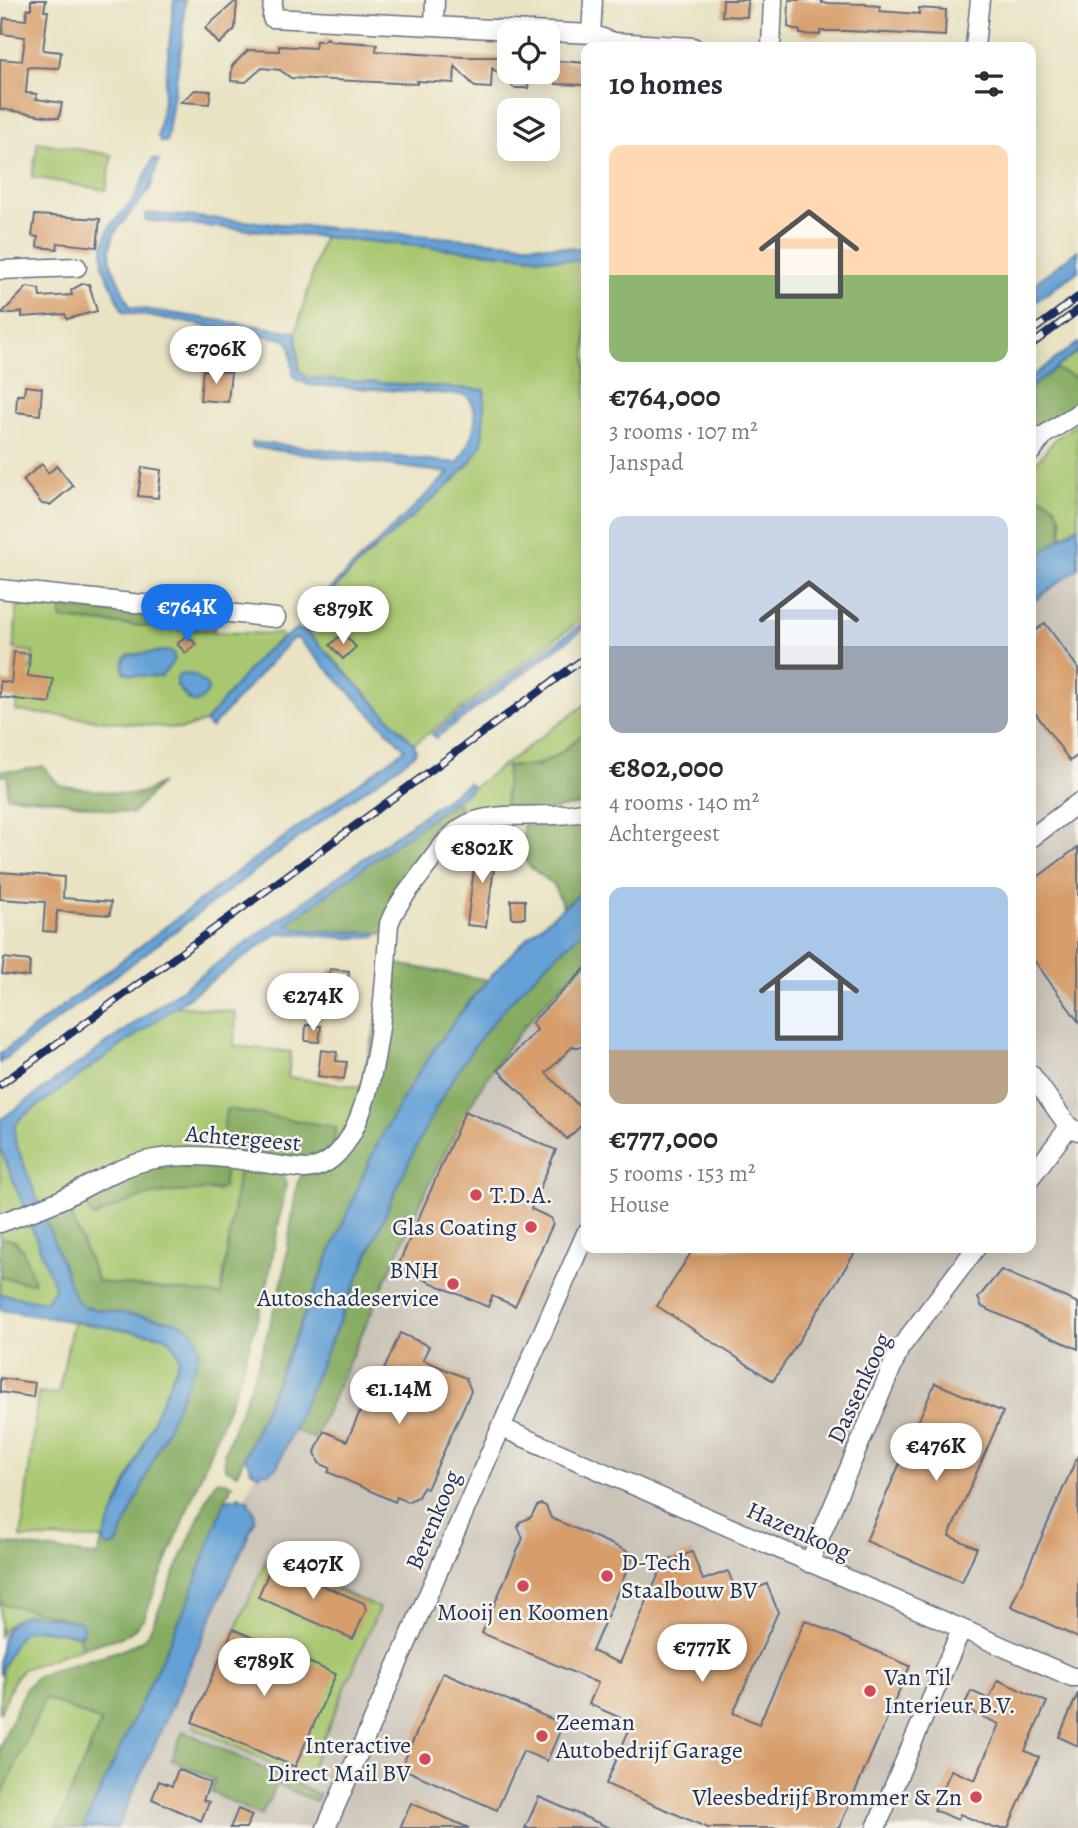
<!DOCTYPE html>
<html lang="en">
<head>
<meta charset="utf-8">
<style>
  :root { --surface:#fff; --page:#f7f7f7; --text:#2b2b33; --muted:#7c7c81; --accent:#1a73e8 }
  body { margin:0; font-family:Alegreya,serif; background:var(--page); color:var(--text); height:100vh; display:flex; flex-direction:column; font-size:26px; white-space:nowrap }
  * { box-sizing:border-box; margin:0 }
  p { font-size:23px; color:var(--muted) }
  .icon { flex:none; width:38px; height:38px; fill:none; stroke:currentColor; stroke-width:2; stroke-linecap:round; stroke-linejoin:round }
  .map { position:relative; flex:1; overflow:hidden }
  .panel { position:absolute; left:581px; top:42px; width:455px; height:1211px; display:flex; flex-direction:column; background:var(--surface); border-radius:14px; box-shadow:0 4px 18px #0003 }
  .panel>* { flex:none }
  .fabs { position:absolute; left:497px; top:21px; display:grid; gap:14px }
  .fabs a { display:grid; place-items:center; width:63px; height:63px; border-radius:14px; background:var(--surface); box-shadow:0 4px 18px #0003; font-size:35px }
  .price { position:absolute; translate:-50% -60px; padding:0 16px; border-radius:24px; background:#fff; color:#222; font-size:23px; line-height:46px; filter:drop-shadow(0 2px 4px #0008) }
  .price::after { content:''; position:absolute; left:50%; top:42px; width:21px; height:16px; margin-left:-10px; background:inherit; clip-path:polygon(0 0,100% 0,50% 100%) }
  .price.on { background:var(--accent); color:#fff }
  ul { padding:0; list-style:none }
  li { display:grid; align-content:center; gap:14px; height:371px; padding:0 28px }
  li span { display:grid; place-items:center; height:217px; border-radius:14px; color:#555 }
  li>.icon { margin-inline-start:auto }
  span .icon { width:126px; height:126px; fill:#fffc; stroke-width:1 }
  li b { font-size:30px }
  h2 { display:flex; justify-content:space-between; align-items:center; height:84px; padding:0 28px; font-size:30px }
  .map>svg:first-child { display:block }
</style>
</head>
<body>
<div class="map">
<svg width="1078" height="1828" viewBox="0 0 1078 1828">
  <rect width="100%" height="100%" fill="#f7f3e8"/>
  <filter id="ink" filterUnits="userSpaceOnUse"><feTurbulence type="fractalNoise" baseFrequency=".0143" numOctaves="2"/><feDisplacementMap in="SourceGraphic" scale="14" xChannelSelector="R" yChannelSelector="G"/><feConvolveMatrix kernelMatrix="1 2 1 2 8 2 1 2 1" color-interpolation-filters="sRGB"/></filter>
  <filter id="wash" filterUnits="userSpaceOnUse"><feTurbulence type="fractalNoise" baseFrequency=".00686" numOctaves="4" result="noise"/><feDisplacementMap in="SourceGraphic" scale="28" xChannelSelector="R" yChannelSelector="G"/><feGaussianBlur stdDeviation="1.57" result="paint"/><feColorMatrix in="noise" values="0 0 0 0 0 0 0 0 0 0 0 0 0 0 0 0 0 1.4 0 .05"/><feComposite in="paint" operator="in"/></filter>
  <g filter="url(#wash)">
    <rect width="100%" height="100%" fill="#e9e3c3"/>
    <!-- industrial -->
    <path fill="#cac3b8" d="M1078,547v1281h-979l322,-728 165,-189v337h445v-666z"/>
    <!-- green -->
    <g fill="#a8c76f" stroke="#627b66" stroke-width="2" fill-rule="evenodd">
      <path d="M38,142l74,13 -6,35 -74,-13z"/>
      <path d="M323,237l263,25v354l-172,128 -106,-111 3,-21 53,-53 90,-79 18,-20 12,-70 -177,-12 -8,-8 -3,-38z"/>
      <path d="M1078,348v30l-27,-11 -20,22v-7z"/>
      <path d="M1078,423v103l-16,11v-19l-20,-21 -11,-2v-26l25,-31z"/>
      <path d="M17,604l44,4 1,11 152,13 67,2 2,3 -21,17 -57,68 -23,7 -166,-18 3,-42h12l2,-17 -19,-3zM168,651l-43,22c-4,-7 0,-12 3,-18zM195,675l12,11 1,6 -13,11 -7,-3 -11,-14z"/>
      <path d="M586,704v27c-18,16 -36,34 -61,35l-20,47 -41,7 -8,-20z"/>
      <path d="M176,1006l60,6 -2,34 57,6 -3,25 73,10 -11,40 -17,21 3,-21 -115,25 -182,52 -24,-63v-15l6,-8z"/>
      <path d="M0,1147l25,63 -25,9z"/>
      <path d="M227,1162l13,1 -18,132 -124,-13 -32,-79 17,-8 8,21 4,1 35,-18 58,-10 31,2z"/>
      <path d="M28,1217l27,72 -10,13 -45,-8v-17l28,6 -28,-43v-13z"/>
      <path d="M73,1322l91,14 8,6 8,16 -77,181 -82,-1 17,-145 20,1z"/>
      <path d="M267,1558l112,50 -73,172 -113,-53z"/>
      <path d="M0,1603l9,1 60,15c-27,-3 -53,-11 -69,16z"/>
      <path d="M36,1629l42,6 4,13 -59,21 -8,9 -15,35c0,-27 0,-81 36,-84z"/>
      <path d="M44,1698l57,24 -45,106h-56v-28z"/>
    </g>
    <!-- forest -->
    <g fill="#86ac62" stroke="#506e60" stroke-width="2">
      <path d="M1050,367l28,11v27l-29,15 -18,16v-47z"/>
      <path d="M1031,495c26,4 31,17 31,42l-31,23z"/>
      <path d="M61,608l154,13 -1,11 -153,-13z"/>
      <path d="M586,731v72l-33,7 -48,3 2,-47h30l23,-12z"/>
      <path d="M43,766l16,19 19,3 53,7 16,-4 14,-8 -29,31 -78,-14 -47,-4 1,-20h-8v-6l19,1z"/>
      <path d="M456,800l8,20 -81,114 -84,-4 -12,-4 1,-4z"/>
      <path d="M586,819v70l-23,18 -9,-22 -24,-18 -6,-10 -1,-33 33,1z"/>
      <path d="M586,929v34c-94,81 -137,176 -187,287 -28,63 -56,126 -85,189l-21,-10c26,-60 52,-121 78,-181 30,-71 59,-141 105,-204 31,-43 70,-81 110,-115z"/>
      <path d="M391,963l97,17c-48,53 -85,113 -117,177l-134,317 -12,-6 -1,-14 34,-89 25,-86 14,-95 4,-8 43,-21z"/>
      <path d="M226,1109l110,18 -3,21 -17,16 -95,-12z"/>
      <path d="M227,1162l-4,25c-6,5 -47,4 -60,6 -29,5 -42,11 -68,24l-4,-1 -8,-21 70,-32z"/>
      <path d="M240,1163l44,10 2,11 -20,107 -29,94 -93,233 -13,14 -10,5 -39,11 -4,-13 4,-1 -1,-12 -81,-19v-60l98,13 4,-15 9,6 6,-3 83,-194 -23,-28 -94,-15 -8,-9 -33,-87 24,-8 32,79 123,13z"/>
      <path d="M6,1238c19,2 22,29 28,44l-6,1 -28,-6v-37z"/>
      <path d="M218,1480l14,4 -44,118 -105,226h-27l45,-106 -56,-24 -45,102v-54l25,-57 10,-11 15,-7 75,-22 18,-9 7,-10 63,-145z"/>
      <path d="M183,1731l137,64 -4,7 -39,-18 -16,32 -50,-24 4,-12 -44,-20z"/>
    </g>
    <!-- water -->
    <g fill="#65a1d6" stroke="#40689a" stroke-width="2">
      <path d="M174,0h11l-3,42 -15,97 -1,3h-5l-3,-6 5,-33z"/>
      <path d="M153,159l6,1 -9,29 -36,44 -4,16 1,15 19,43 166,25 3,38 8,8 178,12 -3,54 -10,16 -18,20 -90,79 -53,53h-5l143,-139 -197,-26v-5l206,21c11,-18 28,-50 8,-68l-157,-10 -15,-7 -4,-34 -6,-5 -161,-27 -20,-45v-22l7,-19 24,-27z"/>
      <path d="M146,213l440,36v13l-441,-42z"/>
      <path d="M1078,250v21l-47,34v-19z"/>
      <path d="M1078,343v8l-47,36v-10z"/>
      <path d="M1078,526v42l-47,35v-43z"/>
      <path d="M586,621v6l-150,111 -4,-4z"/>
      <path d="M296,629l10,2 108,113 2,7 -3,5 -92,65 -321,242v-9l238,-183 167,-122 -108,-111 -5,1 -81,89 -6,-6 57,-68z"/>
      <path d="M168,651l5,2 2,6 -14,18 -30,-2 -8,-5 1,-10 4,-5z"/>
      <path d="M181,674l14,1 12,11 1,6 -9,10h-7l-15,-16v-9z"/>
      <path d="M468,783l5,4 -186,137 12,6 78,3v3l-28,2 -66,-5 -8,2 -254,183 -6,8v15l24,63 -14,6 -25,-63v-27z"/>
      <path d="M586,889v40c-40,34 -79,72 -110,115 -46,64 -76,136 -107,208 -31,72 -61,144 -92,215l-9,6 -7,-1 -1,3 -10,-5 1,-2 -6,-10 4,-11 122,-290c34,-69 77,-133 128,-190 25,-29 57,-54 87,-78z"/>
      <path d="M42,1211l33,87 8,9 94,15c20,7 25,20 19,40l-79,182 -8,3 -3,-1 -3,-7 77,-181 -8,-16 -8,-6 -164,-26v-16l45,8 10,-13 -27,-72z"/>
      <path d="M238,1496l11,5 -1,2 6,8 1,9 -138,308h-34l105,-226 37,-101 8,-3 5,1z"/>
      <path d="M30,1614l51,8 3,7 -6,6c-56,-8 -56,-15 -78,40 0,-28 0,-56 30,-61z"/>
    </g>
    <g id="blocks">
      <!-- building -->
      <g fill="#d79e6c">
        <path d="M31,0h15l-2,11h4l-5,39 18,2 -2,16 -31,-1 -2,26 11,1 -1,5 26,4 -3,15 -59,-9v-50l22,2 3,-24 -23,-3 2,-16 22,2 1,-11h4z"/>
        <path d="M237,0l-2,29 -16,15 -14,-16z"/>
        <path d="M723,0h25l-1,17 -25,-1z"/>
        <path d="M789,0h33v3l44,1v1l14,1 -1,5 40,3v-6l27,2 -1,26 -98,-5h-27v4l-20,-1v-3l-12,-4z"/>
        <path d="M327,38l4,3 46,3 -1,7 88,6h45v15h20l-1,16h-14l-22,-20 -1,20 -16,-1 -20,-21 -1,17 -37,-2v3l-126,-6 -11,-8 -18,-2 -16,14 -15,-1 1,-15 16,-16 31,1v-5l36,2 1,-7h7z"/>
        <path d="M548,60l38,3v22l-30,-1v-3l-8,-1z"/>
        <path d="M195,90l16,1 -2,13 -28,-2z"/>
        <path d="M35,215l65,4 -3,28 -39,-4 -1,6 -20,-2 1,-10 -6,-1z"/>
        <path d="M82,284h7l8,27 -30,8 -2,-5 -43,3v-5l-21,2 26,-27 12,2 1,8 32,-2 -1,-5z"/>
        <path d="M203,370l28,2 -3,30 -28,-2z"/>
        <path d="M25,386l17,2 -2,27 -24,-3 1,-17h7z"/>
        <path d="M42,464l6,9 9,-7 16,20 -23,19 -8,-1 -19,-24z"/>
        <path d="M142,467l19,3 -3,28 -20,-2z"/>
        <path d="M368,595l14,18 -14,11 -14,-18z"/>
        <path d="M1045,623l33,45v87l-8,6 -39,-54v-73z"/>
        <path d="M343,633l13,14 -13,12 -13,-14z"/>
        <path d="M187,635l9,9 -10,9 -9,-9z"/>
        <path d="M14,652l16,2 -2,22 25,3 -3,24 -50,-6v-16l11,2z"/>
        <path d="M477,844l20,2 -11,81 -19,-2z"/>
        <path d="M1078,847v174l-47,-65v-74z"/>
        <path d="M0,872l64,5 -1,21 48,4 -1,13 -53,-4 -1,21 -13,-1 2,-29 -45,-3z"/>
        <path d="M511,900h14v18h-13z"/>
        <path d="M4,958l26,3 -1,16 -27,-3z"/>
        <path d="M586,968v79h-14l-26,26 40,40v8l-19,18 -69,-69 39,-40 -6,-7z"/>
        <path d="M330,969l19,2 -3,27 -8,1 -12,-3z"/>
        <path d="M306,1025l15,1 -2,16 -14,-1z"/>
        <path d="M321,1050l16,2 -1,9 11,1 -3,17 -26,-3z"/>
        <path d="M465,1111l91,39 -25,59 20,9 2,6 -38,82 -23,-10 -4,11 -91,-39z"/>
        <path d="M694,1248h164l-85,133 -116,-75z"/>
        <path d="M1001,1270l77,33v46l-96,-42 -4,-9z"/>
        <path d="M400,1333l29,13 -6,14 43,18 5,13 -44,98 -4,-2 -5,10 -11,5 -10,-5 -2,5 -67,-30 2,-4 -11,-5 -4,-11 9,-21 23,10 29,-66 7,-3z"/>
        <path d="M0,1378l35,5 -2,14 -33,-5z"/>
        <path d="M935,1383l68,29 -54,124 28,12 -15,34 -96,-41z"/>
        <path d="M1078,1455v183l-67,-32z"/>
        <path d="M541,1504l5,2 5,12 83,36 -42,97 28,12 44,-101 28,-10 11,28 25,-9 10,25 29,-12 11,28 -45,101 26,11 46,-104 105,46 -71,162h-131l-102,-44 26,-61 -43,-19 9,-21 -116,-50 41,-95 -5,-11 2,-5 11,-5 6,-11z"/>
        <path d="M272,1564l92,39 2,7 -13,29 -95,-42z"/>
        <path d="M233,1629l103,45 -41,93 -103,-45z"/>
        <path d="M443,1672l120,52 -16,37 -24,-10 -26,59 -96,-42z"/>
        <path d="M998,1680l49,22 -22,49 14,6 -31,71h-15l-33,-14 -2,6 -24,-10 17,-40 24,10 24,-56 -36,-16 8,-17 18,8z"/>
        <path d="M1078,1693v53l-19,-9z"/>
        <path d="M178,1769l32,14 -7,17 6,2 -8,19 -49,-22 7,-18 13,5z"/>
        <path d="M539,1797l71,31h-85z"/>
        <path d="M411,1803l58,25h-69z"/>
        <path d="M238,1809l14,6 -6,13h-16z"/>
      </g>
    </g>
  </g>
  <g filter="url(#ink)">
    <use href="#blocks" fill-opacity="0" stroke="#636e81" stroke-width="2"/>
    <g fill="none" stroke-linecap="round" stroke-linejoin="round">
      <!-- minor casing -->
      <g stroke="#636e81" stroke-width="21">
        <g id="minor">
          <path d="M273,0l-1,18 319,16 23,8 79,5"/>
          <path d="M434,25l1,-25"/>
          <path d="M591,34l2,-34"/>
          <path d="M771,47l2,-47"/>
          <path d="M975,47l5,-47"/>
          <path d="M0,270l77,-3"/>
          <path d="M1031,452l13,-17 34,-22"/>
          <path d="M0,589l276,29"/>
          <path d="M1031,838l47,-35"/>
          <path d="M1031,1074l38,53 9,4"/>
          <path d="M1031,1177l38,-50"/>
          <path d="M0,1223c17,-6 34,-12 51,-19 34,-14 67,-39 104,-45 50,-9 100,4 150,10 76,-3 79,-190 84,-245 7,-20 23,-37 35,-54 12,-15 23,-34 40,-44 29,-18 86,-5 122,-15"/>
          <path d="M500,1427l572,250h6"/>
          <path d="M809,1563l91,-215 76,-100"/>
          <path d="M326,1828l260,-595"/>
          <path d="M876,1828l85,-198"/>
        </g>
      </g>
      <!-- minor -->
      <use href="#minor" stroke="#fff" stroke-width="18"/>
      <!-- rail casing -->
      <g stroke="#1b2f5e" stroke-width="8">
        <g id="rail">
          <path d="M1031,332l47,-35"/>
          <path d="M1031,345l47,-35"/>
          <path d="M0,1085l586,-428"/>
        </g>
      </g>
      <!-- rail -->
      <use href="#rail" stroke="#f7f3e8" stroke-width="5" stroke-dasharray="16" stroke-linecap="butt"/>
    </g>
  </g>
  <!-- markers -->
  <g fill="#d1495b" stroke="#f7f3e8" stroke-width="2.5">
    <circle cx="476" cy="1195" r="7"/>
    <circle cx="531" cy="1227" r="7"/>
    <circle cx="453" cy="1284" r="7"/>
    <circle cx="607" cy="1576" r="7"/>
    <circle cx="523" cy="1586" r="7"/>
    <circle cx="870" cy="1691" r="7"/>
    <circle cx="542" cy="1736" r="7"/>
    <circle cx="425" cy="1759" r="7"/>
    <circle cx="976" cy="1797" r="7"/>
  </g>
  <g text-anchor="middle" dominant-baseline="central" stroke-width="5" stroke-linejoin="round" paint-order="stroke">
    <!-- street labels -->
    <g font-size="24" fill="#1b2f5e" stroke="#f7f3e8">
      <text transform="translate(243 1138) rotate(5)">Achtergeest</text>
      <text transform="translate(859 1388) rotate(-65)">Dassenkoog</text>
      <text transform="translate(433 1520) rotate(-67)">Berenkoog</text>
      <text transform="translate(799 1531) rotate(24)">Hazenkoog</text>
    </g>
    <!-- poi labels -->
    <g font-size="24" fill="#1b2f5e" stroke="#f7f3e8" text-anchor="start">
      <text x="490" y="1195">T.D.A.</text>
      <text x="517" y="1227" text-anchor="end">Glas Coating</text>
      <text x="439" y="1270" text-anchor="end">BNH<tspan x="439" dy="28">Autoschadeservice</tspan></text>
      <text x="621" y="1562">D-Tech<tspan x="621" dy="28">Staalbouw BV</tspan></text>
      <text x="523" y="1612" text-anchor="middle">Mooij en Koomen</text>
      <text x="884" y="1677">Van Til<tspan x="884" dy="28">Interieur B.V.</tspan></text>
      <text x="556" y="1722">Zeeman<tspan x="556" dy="28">Autobedrijf Garage</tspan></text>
      <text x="411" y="1745" text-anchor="end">Interactive<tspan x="411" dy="28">Direct Mail BV</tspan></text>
      <text x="962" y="1797" text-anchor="end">Vleesbedrijf Brommer &amp; Zn</text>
    </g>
  </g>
</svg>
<div class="fabs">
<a><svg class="icon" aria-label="locate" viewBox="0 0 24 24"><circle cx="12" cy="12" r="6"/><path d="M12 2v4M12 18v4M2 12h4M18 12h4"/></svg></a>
<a><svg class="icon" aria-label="layers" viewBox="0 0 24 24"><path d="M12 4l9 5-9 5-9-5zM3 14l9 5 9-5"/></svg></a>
</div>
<b class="price" style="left:216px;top:386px">€706K</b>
<b class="price on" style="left:187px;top:644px">€764K</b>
<b class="price" style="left:343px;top:646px">€879K</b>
<b class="price" style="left:482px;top:885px">€802K</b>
<b class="price" style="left:313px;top:1033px">€274K</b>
<b class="price" style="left:399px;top:1426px">€1.14M</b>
<b class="price" style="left:936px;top:1483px">€476K</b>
<b class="price" style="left:313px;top:1601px">€407K</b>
<b class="price" style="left:702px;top:1684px">€777K</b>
<b class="price" style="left:264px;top:1698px">€789K</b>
<section class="panel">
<h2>10 homes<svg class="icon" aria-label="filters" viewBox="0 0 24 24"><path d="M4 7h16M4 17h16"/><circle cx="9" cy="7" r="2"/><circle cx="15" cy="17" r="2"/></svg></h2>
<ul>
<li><span style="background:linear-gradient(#ffd9b3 60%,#8fb573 0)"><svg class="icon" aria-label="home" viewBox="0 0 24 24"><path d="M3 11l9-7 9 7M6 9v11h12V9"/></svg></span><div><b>€764,000</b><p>3 rooms · 107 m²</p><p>Janspad</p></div></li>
<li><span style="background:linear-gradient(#c9d6e8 60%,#9aa5b1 0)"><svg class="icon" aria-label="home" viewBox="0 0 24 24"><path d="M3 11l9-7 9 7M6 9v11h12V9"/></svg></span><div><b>€802,000</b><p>4 rooms · 140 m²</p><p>Achtergeest</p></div></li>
<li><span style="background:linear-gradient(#a9c7e8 75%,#b9a48a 0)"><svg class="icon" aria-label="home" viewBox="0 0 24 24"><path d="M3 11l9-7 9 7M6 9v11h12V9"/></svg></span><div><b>€777,000</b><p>5 rooms · 153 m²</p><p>House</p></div></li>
</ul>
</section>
</div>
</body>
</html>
